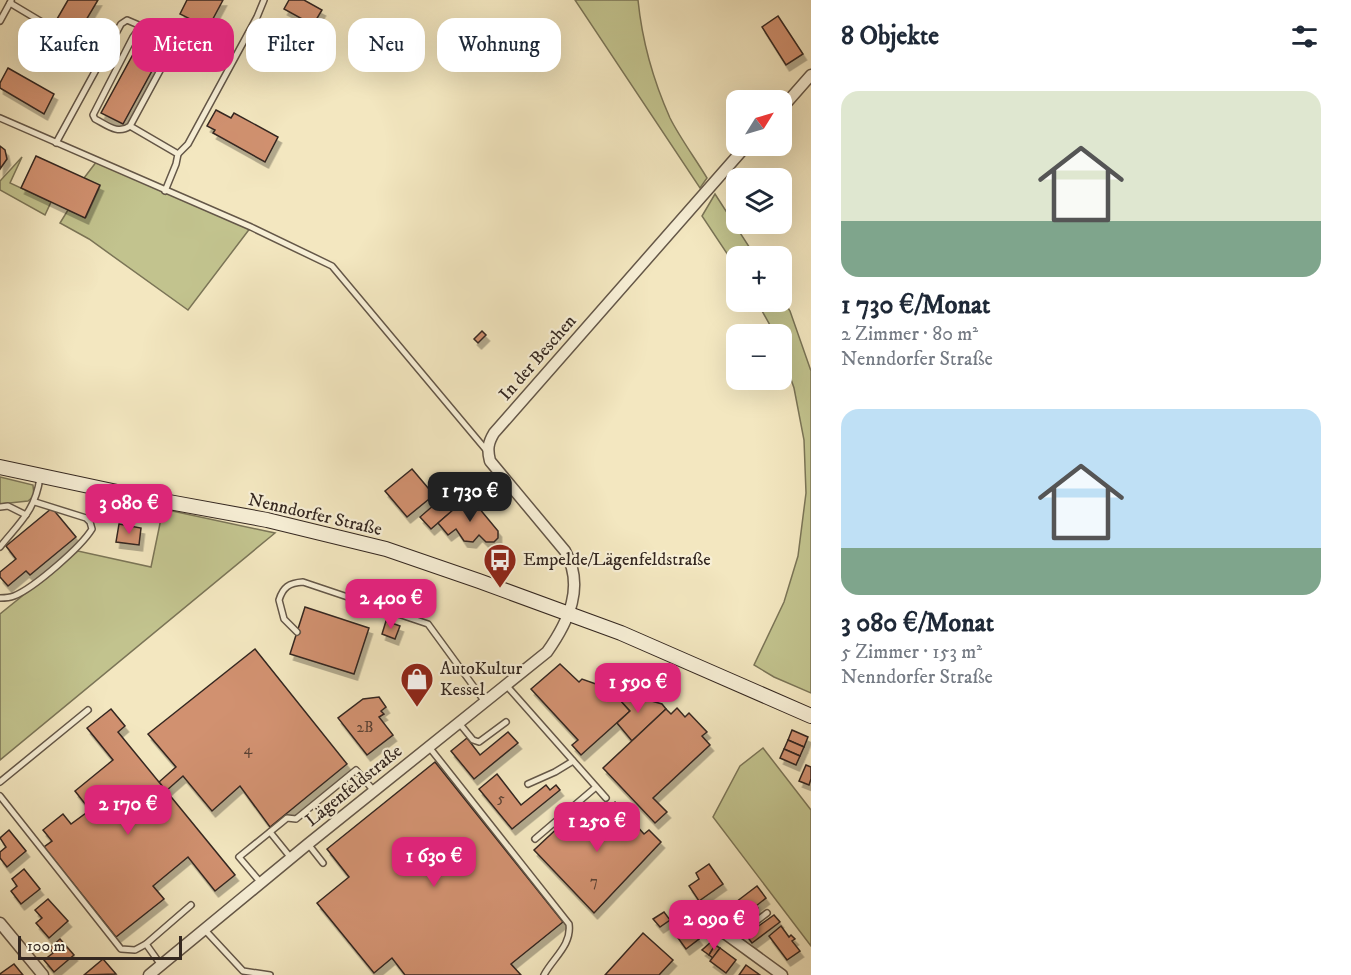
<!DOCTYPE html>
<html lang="de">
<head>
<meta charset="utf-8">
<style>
  :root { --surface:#fff; --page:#f2f2f3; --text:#1f2937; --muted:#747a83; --accent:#db2777 }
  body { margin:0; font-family:"IM FELL DW Pica",serif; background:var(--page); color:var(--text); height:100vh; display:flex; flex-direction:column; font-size:22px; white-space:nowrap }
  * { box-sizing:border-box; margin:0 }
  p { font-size:20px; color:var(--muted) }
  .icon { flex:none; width:33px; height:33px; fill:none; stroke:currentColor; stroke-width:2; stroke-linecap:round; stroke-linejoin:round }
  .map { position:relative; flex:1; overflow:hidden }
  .panel { display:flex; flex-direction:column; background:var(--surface); width:540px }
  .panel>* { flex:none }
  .banner { position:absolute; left:18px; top:18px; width:570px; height:54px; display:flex; gap:12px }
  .needle { width:39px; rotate:53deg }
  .tools { position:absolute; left:726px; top:90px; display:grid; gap:12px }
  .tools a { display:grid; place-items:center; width:66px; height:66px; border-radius:12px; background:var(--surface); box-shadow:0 6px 24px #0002; font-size:30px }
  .scale { position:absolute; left:18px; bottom:15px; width:164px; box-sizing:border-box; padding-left:6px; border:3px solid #342720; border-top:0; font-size:16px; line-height:21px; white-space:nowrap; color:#342720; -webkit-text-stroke:4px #f7efd6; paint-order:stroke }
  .price { position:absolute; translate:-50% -51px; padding:0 14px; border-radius:12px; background:var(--accent); color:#fff; font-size:20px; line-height:39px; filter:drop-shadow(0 2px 3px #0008) }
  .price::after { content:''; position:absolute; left:50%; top:36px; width:18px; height:14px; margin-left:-9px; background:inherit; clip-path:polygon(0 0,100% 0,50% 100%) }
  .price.selected { background:#222; color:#fff }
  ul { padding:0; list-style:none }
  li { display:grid; align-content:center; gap:12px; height:318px; padding:0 30px }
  li span { display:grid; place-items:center; height:186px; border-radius:18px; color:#555 }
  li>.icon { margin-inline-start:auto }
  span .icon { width:108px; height:108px; fill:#fffc; stroke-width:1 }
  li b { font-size:26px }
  h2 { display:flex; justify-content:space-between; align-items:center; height:72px; padding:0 30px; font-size:26px }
  .chip { padding:0 21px; border-radius:18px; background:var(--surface); box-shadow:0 6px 24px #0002; font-size:21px; line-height:54px }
  .chip.selected { background:var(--accent); color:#fff }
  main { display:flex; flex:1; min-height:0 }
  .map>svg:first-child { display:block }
</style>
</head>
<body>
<main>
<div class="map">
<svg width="811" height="975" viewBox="0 0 811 975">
  <defs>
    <filter id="shadow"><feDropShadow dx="3.5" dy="6" stdDeviation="0" flood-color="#0004"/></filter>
  </defs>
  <rect width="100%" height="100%" fill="#f3e7c0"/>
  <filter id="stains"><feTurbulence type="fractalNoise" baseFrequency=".00333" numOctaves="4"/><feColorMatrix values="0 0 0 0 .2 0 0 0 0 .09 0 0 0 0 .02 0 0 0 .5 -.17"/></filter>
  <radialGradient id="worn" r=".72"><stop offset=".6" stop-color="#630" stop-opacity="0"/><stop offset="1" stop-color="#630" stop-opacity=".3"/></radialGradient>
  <!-- green -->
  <g fill="#c2c38e" stroke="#7b7557" stroke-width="1.5">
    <path d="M575,0h63c4,40 15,80 32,118 10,20 25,40 37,60l-7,10z"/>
    <path d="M22,157l-12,26 41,19 -6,13 -45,-25v-9z"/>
    <path d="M97,161l154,66 -63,83 -99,-71 -29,-16 8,-13 18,7 14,-31 -16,-8z"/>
    <path d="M715,194l40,62h-19v11l-34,-51z"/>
    <path d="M782,298l8,13 21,60v322l-37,-16 -20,-12 30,-63 14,-46 8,-63 -2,-53 -10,-52 -12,-35v-19h-7l-18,-32h25z"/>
    <path d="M0,477l33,8 1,11 -6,5 -28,3z"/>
    <path d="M163,509l112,24 -275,227v-146l78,-63 73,16z"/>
    <path d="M763,748l48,62v136l-98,-129 27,-51z"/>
  </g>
  <!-- building -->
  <g fill="#d19170" stroke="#342720" stroke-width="1.5" filter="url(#shadow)">
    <path d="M68,0h30l-19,32 -22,-13z"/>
    <path d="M187,0h36l-15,28 -28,-14z"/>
    <path d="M289,0h15l18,10 -9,15 -29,-16z"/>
    <path d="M778,16l25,38 -17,11 -24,-38z"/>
    <path d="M266,26l37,21 -6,11 -37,-21z"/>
    <path d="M143,36l22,11 -42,77 -22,-11z"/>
    <path d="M8,68l46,26 -10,20 -44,-26v-5z"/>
    <path d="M216,110l15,8 3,-5 44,24 -13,25 -52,-29 2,-3 -8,-4z"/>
    <path d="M0,146l5,4 2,9 -7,10z"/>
    <path d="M36,156l64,29 -15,33 -64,-30z"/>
    <path d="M482,331l4,4 -8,8 -4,-4z"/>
    <path d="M412,469l22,26 -27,22 -22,-26z"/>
    <path d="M463,480l11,12 -43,37 -11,-12z"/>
    <path d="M469,496l29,35v7l-4,4h-8l-7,-7 -6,7 -9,-1 -8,-12 -8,6 -10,-12z"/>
    <path d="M52,508l24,29 -46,38 -4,-4 -18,15 -8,-9v-5l16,-13 -10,-13z"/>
    <path d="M119,524l22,4 -2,17 -23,-3z"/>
    <path d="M305,607l64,21 -15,46 -64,-20z"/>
    <path d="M386,621l14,5 -5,13 -13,-5z"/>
    <path d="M255,649l92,115 -77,63 -30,-41 -28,25 -29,-35 -17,15 -7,-9 17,-15 -28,-33z"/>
    <path d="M560,664l19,18 3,-3 28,10 20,22 -49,44 -9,-10 6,-5 -47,-51z"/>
    <path d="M610,689l52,15 4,5 -34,32 -15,-18 13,-12z"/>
    <path d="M379,697l7,10 -5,4 3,3 -5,3 14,18 -26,20 -29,-37 25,-19z"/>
    <path d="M677,708l8,9 4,-4 18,19 -5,4 8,9 -57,53 14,14 -12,11 -52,-55 63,-59 5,5z"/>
    <path d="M111,709l14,17 -7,6 117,143 -20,16 -27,-34 -35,29 11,13 -48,38 -72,-90 8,-6 -9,-11 20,-16 8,10 19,-14 -15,-19 38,-31 -26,-32z"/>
    <path d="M792,730l16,7 -4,10 -16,-7z"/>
    <path d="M508,732l10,11 -44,36 -23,-28 16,-13 13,17z"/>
    <path d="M788,740l16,7 -4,9 -16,-7z"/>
    <path d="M784,749l16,7 -4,9 -16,-7z"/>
    <path d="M435,762l128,160 -52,42 10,11h-116l-13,-17 -18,15 -57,-70 32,-26 -22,-28z"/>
    <path d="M806,765l5,2v12l-2,6 -10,-4z"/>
    <path d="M497,774l24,31 25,-20 4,5 6,-5 4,5 -48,39 -33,-40z"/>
    <path d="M615,802l29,32 5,-4 12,12 -67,71 -60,-63 45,-42 14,15z"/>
    <path d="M9,830l17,21 -19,16 -7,-9v-6l6,-5 -6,-9z"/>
    <path d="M709,864l14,20 -24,17 -10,-15 10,-7 -3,-6z"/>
    <path d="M24,869l16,20 -19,15 -10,-13 6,-5 -5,-7z"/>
    <path d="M757,886l9,12 -10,8 2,2 -4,4 -2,-3 -10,8 -10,-12z"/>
    <path d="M48,899l20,22 -19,17 -13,-15 6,-5 -7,-8z"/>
    <path d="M664,912l6,8 -10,7 -7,-8z"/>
    <path d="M774,915l6,7 -28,21 -6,-8z"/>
    <path d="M781,926l8,11 2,-2 4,4 -3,2 8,10 -13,9 -18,-24z"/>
    <path d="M686,929l2,2 3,-2 8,10 -13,10 -8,-11z"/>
    <path d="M643,933l30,27 -14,15h-54z"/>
    <path d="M60,939l14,16 -20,17 -10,-12 9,-7 -3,-5z"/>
    <path d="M711,942l4,3 -6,10 -7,-5z"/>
    <path d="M715,945l5,3 -7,10 -4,-3z"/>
    <path d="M720,948l16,12 -10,13 -16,-12z"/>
    <path d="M103,959l13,15 -32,1z"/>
    <path d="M14,964l9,11h-23v-1z"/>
    <path d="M746,965l14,10h-21z"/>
  </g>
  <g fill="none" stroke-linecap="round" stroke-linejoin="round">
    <!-- lane casing -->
    <g stroke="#645748" stroke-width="8">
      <g id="lane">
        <path d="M10,3l92,55"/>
        <path d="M0,21l11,-20"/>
        <path d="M0,118l251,109 81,39 155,185"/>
        <path d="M130,126c-12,9 -23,-1 -35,-7l-2,-4 40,-78 8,-11c12,7 29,10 29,26l-40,74 48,28 -2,10 -11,27"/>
        <path d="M56,143l65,-119 6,-4 14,6"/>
        <path d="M178,154l10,-10 69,-127 7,-17"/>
        <path d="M0,507l8,-1 18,9"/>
        <path d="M0,547c20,-25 35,-36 40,-69"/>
        <path d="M0,598c5,0 9,0 14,-2 20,-8 67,-49 78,-67l-2,-7 -4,-4 -51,-16"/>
        <path d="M297,632l-13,-13 -5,-19c4,-13 10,-17 24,-18l125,42 57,78"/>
        <path d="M506,685l100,113"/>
        <path d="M459,723l14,17 6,2 27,-20"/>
        <path d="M429,747l140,177c3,21 -16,34 -25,51"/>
        <path d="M0,782l88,-72"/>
        <path d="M528,784l27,-12 18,-11"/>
        <path d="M0,796l121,153 14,1 11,-6"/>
        <path d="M270,832l21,26"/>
        <path d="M535,839l61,-52"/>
        <path d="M308,844l15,19"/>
        <path d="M261,883l-22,-26 42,-34 6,-5 9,1 60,-49 18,21"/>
        <path d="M204,929l39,42 27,4"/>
        <path d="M733,939l34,-26"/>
        <path d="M161,965l-15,-21 45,-39"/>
      </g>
    </g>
    <!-- street casing -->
    <g stroke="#645748" stroke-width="13">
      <g id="street">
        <path d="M782,108l29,-33"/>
        <path d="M701,916l81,59"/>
        <path d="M0,923l43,52"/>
        <path d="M149,975l159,-131 239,-192c22,-31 38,-66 18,-101l-75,-90c-3,-12 -2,-18 4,-28l252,-287"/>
      </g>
    </g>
    <!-- secondary casing -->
    <g stroke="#342720" stroke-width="16">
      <path id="secondary" d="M0,467l136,29 131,24 119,29 93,32 142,52 190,83"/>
    </g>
    <!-- lane -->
    <use href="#lane" stroke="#f7efd6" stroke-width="5"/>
    <!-- street -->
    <use href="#street" stroke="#f7efd6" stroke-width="10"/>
    <!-- secondary -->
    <use href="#secondary" stroke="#f7efd6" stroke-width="14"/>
  </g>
  <!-- icons -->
  <defs>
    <g id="bus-pin" transform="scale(1.725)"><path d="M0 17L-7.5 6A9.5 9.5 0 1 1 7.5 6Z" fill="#8f2418" stroke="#f7efd6"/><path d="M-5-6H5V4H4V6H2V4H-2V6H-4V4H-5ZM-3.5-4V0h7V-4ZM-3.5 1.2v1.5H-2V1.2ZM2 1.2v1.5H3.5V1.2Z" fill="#fff"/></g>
    <g id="shop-pin" transform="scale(1.725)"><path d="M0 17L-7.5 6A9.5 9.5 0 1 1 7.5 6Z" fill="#8f2418" stroke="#f7efd6"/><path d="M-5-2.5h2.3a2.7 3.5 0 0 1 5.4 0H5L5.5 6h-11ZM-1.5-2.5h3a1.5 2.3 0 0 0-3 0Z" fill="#fff"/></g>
  </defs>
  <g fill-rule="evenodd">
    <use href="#bus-pin" x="500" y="560"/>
    <use href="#shop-pin" x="417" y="679"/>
  </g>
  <g text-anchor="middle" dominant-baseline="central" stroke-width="4.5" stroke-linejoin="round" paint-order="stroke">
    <!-- number labels -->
    <g font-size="15" fill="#5b4234">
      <text x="365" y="727">2B</text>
      <text x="248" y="749">4</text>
      <text x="501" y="798">5</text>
      <text x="594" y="881">7</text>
    </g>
    <!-- street labels -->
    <g font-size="18" fill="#342720" stroke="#f7efd6">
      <text transform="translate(538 358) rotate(-49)">In der Beschen</text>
      <text transform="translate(315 515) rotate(13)">Nenndorfer Straße</text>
      <text transform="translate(354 786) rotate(-39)">Lägenfeldstraße</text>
    </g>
    <!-- poi labels -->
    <g font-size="18" fill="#342720" stroke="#f7efd6" text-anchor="start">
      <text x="523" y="560">Empelde/Lägenfeldstraße</text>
      <text x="440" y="669">AutoKultur<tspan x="440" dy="21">Kessel</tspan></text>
    </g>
  </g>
  <rect width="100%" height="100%" filter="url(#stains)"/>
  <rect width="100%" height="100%" fill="url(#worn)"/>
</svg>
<div class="tools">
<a><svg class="needle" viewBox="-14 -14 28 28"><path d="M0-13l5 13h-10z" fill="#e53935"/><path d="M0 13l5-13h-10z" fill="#747a83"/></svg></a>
<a><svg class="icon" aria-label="layers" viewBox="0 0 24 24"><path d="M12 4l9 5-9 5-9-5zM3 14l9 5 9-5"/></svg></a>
<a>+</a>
<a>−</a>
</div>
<div class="scale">100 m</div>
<b class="price selected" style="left:470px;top:523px">1 730 €</b>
<b class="price" style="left:129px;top:535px">3 080 €</b>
<b class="price" style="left:391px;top:630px">2 400 €</b>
<b class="price" style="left:638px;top:714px">1 590 €</b>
<b class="price" style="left:128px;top:836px">2 170 €</b>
<b class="price" style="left:597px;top:853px">1 250 €</b>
<b class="price" style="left:434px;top:888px">1 630 €</b>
<b class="price" style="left:714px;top:951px">2 090 €</b>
<div class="banner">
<a class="chip">Kaufen</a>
<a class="chip selected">Mieten</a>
<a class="chip">Filter</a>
<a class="chip">Neu</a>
<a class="chip">Wohnung</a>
</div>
</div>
<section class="panel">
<h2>8 Objekte<svg class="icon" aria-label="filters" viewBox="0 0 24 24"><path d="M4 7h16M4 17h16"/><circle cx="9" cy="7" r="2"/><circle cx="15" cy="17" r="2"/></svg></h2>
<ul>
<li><span style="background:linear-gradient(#dfe7d0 70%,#7fa58c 0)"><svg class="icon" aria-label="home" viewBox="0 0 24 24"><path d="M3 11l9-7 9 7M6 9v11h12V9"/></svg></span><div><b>1 730 €/Monat</b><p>2 Zimmer · 80 m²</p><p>Nenndorfer Straße</p></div></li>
<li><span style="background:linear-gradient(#bfe0f5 75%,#7fa58c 0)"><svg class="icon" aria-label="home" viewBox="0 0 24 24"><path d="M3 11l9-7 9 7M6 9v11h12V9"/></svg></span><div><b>3 080 €/Monat</b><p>5 Zimmer · 153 m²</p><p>Nenndorfer Straße</p></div></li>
</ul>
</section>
</main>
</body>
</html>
